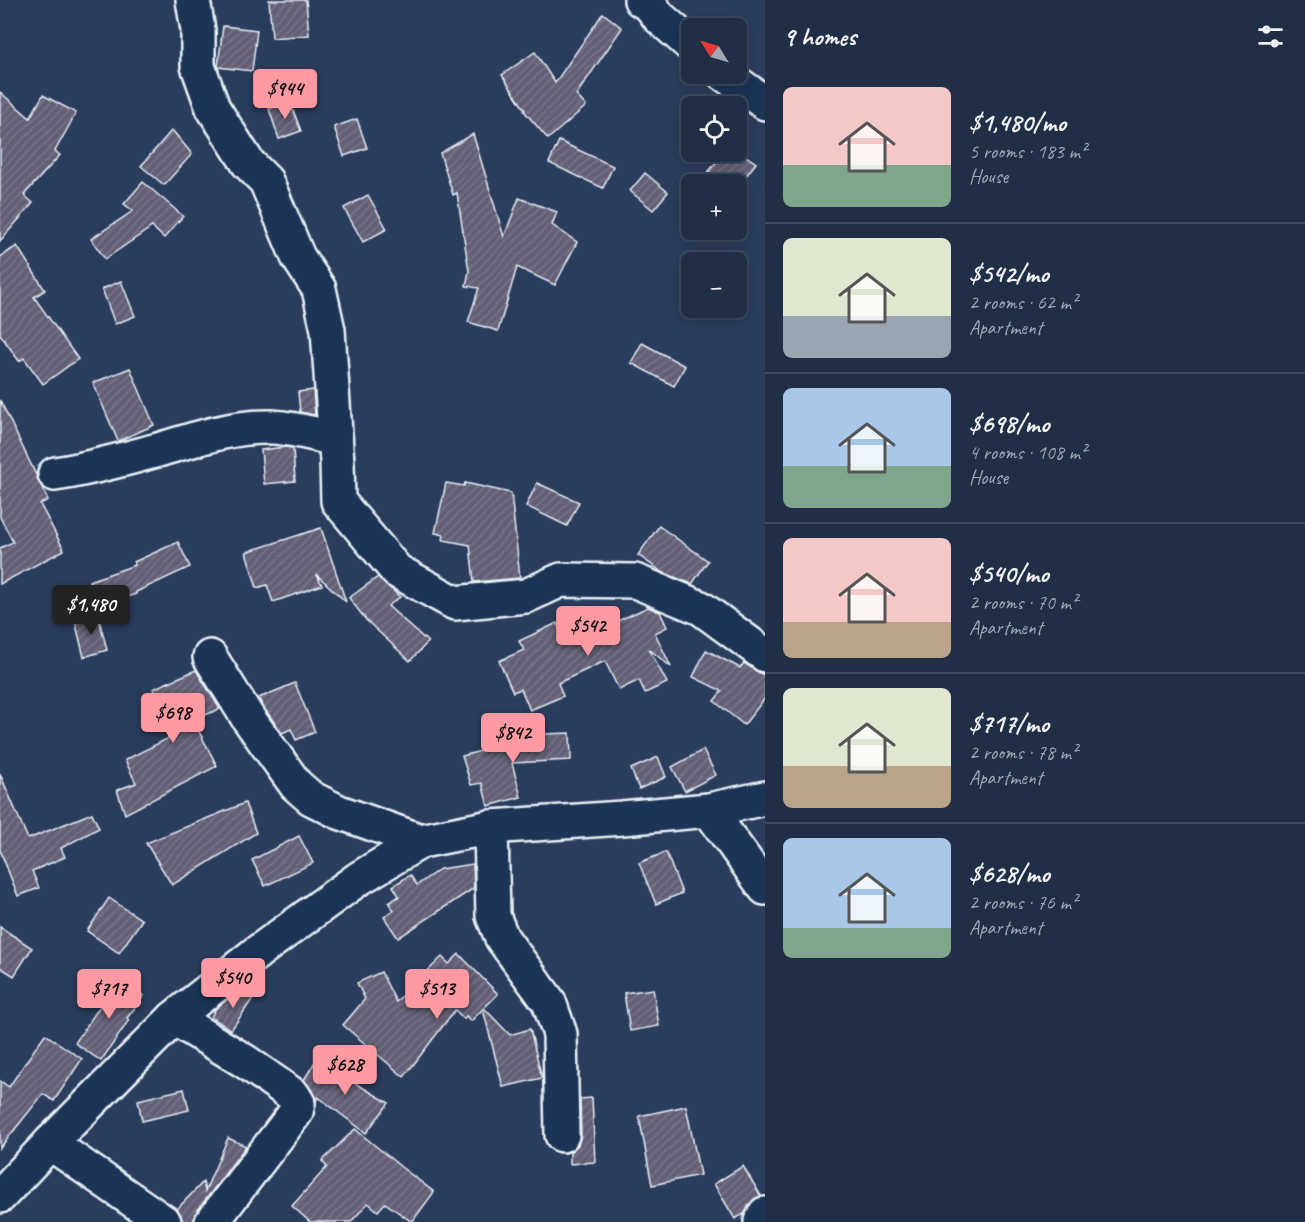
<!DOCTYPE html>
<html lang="en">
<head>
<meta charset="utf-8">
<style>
  :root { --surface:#202e46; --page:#28364d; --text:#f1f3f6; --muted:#a2a8b3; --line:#3d4a5f; --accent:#ff9aa2 }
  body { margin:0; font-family:Caveat,sans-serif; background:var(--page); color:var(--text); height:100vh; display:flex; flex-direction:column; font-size:22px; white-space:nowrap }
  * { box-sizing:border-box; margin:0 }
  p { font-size:20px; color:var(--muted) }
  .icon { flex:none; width:33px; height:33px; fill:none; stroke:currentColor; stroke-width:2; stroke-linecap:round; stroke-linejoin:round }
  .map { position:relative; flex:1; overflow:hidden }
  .sheet { display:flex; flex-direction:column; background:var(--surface); width:540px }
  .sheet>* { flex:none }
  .needle { width:39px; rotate:307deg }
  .tools { position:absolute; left:681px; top:18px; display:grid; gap:12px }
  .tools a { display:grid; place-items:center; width:66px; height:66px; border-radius:9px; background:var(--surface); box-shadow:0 3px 15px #0003,0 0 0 2px var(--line); font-size:30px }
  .price { position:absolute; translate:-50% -51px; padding:0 14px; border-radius:6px; background:var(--accent); color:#111; font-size:20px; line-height:39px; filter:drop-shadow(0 2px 3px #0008) }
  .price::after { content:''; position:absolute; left:50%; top:36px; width:18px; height:14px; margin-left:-9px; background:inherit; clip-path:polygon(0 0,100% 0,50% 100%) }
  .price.on { background:#222; color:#fff }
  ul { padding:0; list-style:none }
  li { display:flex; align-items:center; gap:18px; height:150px; padding:0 18px }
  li+li { border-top:2px solid var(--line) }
  li span { display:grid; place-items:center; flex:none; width:168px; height:120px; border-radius:9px; color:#555 }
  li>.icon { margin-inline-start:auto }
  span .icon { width:72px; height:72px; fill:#fffc; stroke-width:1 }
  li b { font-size:26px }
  h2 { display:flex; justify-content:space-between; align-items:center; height:72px; padding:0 18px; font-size:26px }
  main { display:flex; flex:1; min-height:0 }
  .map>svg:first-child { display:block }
</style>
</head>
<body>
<main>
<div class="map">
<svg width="765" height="1222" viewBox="0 0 765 1222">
  <defs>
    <pattern id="building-hatch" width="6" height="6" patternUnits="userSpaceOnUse" patternTransform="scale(1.5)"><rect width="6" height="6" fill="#635e74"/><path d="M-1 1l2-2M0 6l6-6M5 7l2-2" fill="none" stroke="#797689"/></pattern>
  </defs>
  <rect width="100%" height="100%" fill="#2b3d5d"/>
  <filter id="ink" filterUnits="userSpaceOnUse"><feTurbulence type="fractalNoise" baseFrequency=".0167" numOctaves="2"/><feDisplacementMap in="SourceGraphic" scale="12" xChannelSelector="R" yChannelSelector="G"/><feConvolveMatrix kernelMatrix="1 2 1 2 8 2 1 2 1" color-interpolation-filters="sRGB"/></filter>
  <g filter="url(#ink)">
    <!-- building -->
    <g fill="url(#building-hatch)" stroke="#e8f1f8" stroke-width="1.5">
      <path d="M269,0h37l3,35 -37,3z"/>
      <path d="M603,13l19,15 -46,67 10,11 -38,33 -24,-28 1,-1 -23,-35 33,-23 20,31z"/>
      <path d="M223,26l34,4 -5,41 -34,-4z"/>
      <path d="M0,92l30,26 13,-23 33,18 -21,38 5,4 -36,40 9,8 -33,38z"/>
      <path d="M290,102l11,29 -22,8 -10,-30z"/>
      <path d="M357,119l10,29 -23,8 -10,-29z"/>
      <path d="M172,130l20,24 -28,31 -23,-19z"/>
      <path d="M473,134l31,103 15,-39 38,14 -5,13 25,17 -22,43 -38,-18 -19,64 -30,-9 11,-34 -13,-2 3,-15 -12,-78 -4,2 -13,-42z"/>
      <path d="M559,141l54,25 -10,22 -54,-25z"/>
      <path d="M724,152h16l16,11 -16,21h-41z"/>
      <path d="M645,173l23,19 -15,18 -23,-19z"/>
      <path d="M143,182l40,34 -19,22 -12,-11 -47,32 -14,-20 42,-28 -9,-7z"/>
      <path d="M368,195l19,34 -24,13 -19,-34z"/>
      <path d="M17,246l28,44 -11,7 44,62 -35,25 -19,-26 -5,3 -19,-27v-77z"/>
      <path d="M121,281l14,35 -20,8 -13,-35z"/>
      <path d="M642,343l43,23 -11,20 -43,-23z"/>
      <path d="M130,368l24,57 -36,16 -25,-58z"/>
      <path d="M313,390l2,25 -15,-3 -2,-20z"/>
      <path d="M0,400l48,100 -8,4 24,46 -64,34v-36l13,-6 -13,-25z"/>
      <path d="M286,447l7,1 2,33 -31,3 -3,-34z"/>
      <path d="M446,483l18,3 1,-3 46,10 9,85 -46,4 -4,-37 -27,-5 1,-5 -9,-2z"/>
      <path d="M537,483l42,19 -12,24 -41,-20z"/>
      <path d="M659,526l49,35 -16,23 -30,-12 -24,-17z"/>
      <path d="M321,528l25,74 -30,-28 6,11 -49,17 -6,-17 -10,3 -11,-36z"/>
      <path d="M178,542l12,25 -54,25v2l-38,12 -9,-25 46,-16 -1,-3z"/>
      <path d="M378,577l22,20 -12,9 40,36 -18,19 -44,-41 -17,-22z"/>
      <path d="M648,607l12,5 7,15 -12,6 16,34 -22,-18 18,34 -22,10 -6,-13 -20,10 -14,-29 -47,22 5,13 -33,14 -9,-21 -8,3 -14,-31 25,-11 -5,-9 38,-18 10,21z"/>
      <path d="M98,615l9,35 -23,7 -9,-36z"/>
      <path d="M706,650l34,18 4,-5 21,13v22l-21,27 -30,-24 8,-10 -29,-14z"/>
      <path d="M196,670l24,39 -27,11 24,46 -92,48 -8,-24 19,-7 -11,-23 48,-24 -20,-47z"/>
      <path d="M295,683l20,49 -19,8 -5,-11 -9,4 -18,-25 -5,-10z"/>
      <path d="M570,733l1,27 -59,3 9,34 -33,9 -6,-23 -11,2 -9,-29 82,-22z"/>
      <path d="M703,750l13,25 -31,16 -13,-24z"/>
      <path d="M658,757l8,20 -27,12 -8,-20z"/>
      <path d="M0,774l28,65 64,-26 7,15 -38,20 4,9 -33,14 7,17 -21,8 -18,-46z"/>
      <path d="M245,803l11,30 -84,52 -26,-42z"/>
      <path d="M299,836l14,27 -48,23 -13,-26z"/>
      <path d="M666,852l16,41 -26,11 -17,-41z"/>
      <path d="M473,864l1,24 -76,50 -14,-21 10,-7 -5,-7 10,-7 -6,-10 17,-11 7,10 23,-16z"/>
      <path d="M109,898l33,22 -23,33 -32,-22z"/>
      <path d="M0,927l32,21 -18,28 -14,-9z"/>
      <path d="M459,954l39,40 -14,14 26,27 20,-6 12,49 -39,9 -20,-78 -12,12 -5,-5 -2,3 -9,-9 -51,67 -61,-52 22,-26 -8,-16 24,-11 15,30 46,-45 7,7z"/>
      <path d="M119,978l25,18 -17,22 2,2 -28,41 -26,-18z"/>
      <path d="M242,989l12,8 -23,33 -20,-13 5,-9z"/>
      <path d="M653,989l6,37 -29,5 -6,-38z"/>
      <path d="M45,1034l37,25 -28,42 -11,-7 -43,54v-67l9,6z"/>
      <path d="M316,1060l73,43 -23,30 -48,-36 -2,4 -2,-8 -10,-13z"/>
      <path d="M184,1089l5,21 -47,11 -4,-21z"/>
      <path d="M592,1098l3,64 -25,2v-12l8,-7 3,-10 -1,-36z"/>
      <path d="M686,1106l14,69 -48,10 -13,-69z"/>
      <path d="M355,1129l46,38 33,25 -22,30 -27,-19 -7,8 -10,-8 -17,19h-41l-18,-16 35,-39 -5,-6z"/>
      <path d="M228,1138l18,8 -49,65 -3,11h-12l-1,-7 -4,-6 26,-27 2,9z"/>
      <path d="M743,1166l18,30 -7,3 -10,15 -9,5 -21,-35z"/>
    </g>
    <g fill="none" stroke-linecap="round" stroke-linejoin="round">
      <!-- minor casing -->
      <g stroke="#e8f1f8" stroke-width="38">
        <g id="minor">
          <path d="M193,0l5,30v36l15,42 35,55 18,18 32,76 21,32 9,41 9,132 1,39 59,70 58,32 71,-7 35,-16 74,1 66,27 64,47"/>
          <path d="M641,0l9,5 9,12 33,29"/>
          <path d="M724,74l41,29"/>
          <path d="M55,474c35,-5 69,-15 103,-24 37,-11 75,-24 114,-23 21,1 43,7 63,12"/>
          <path d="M210,657l38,61 48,67 15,13 28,14 82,29"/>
          <path d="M709,810l56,78"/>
          <path d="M491,827l2,89 9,22 47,64 11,32 2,101"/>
          <path d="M174,1018l72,44 47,33 5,8 -2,9 -84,110"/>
          <path d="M50,1143l114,79"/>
          <path d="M0,1196l50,-53 124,-125 85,-67 99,-72 63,-38 70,-14 131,-9 87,-8 56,-12"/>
          <path d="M761,1222l4,-8"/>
        </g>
      </g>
      <!-- minor -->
      <use href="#minor" stroke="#1d3557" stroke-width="33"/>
    </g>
  </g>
</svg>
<div class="tools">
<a><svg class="needle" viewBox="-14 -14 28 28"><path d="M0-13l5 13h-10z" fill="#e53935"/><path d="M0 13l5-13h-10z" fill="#a2a8b3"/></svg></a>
<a><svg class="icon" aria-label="locate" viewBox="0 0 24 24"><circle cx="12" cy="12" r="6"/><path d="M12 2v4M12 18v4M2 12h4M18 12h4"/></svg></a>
<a>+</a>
<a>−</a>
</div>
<b class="price" style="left:285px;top:120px">$944</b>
<b class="price on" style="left:91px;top:636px">$1,480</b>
<b class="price" style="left:588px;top:657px">$542</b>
<b class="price" style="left:173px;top:744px">$698</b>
<b class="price" style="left:513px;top:764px">$842</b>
<b class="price" style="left:233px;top:1009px">$540</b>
<b class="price" style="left:109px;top:1020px">$717</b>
<b class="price" style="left:437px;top:1020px">$513</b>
<b class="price" style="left:345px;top:1096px">$628</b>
</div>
<section class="sheet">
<h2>9 homes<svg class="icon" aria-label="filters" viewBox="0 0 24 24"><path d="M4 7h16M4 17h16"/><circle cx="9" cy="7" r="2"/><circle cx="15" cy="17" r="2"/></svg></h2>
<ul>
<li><span style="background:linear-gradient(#f6c9c9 65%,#7fa58c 0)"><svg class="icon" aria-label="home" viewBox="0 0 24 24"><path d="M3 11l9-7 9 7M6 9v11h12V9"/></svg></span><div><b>$1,480/mo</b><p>5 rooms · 183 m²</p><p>House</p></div></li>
<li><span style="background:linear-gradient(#dfe7d0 65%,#9aa5b1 0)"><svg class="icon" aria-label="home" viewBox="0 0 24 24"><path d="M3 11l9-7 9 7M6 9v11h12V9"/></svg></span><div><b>$542/mo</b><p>2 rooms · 62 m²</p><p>Apartment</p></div></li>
<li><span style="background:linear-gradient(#a9c7e8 65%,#7fa58c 0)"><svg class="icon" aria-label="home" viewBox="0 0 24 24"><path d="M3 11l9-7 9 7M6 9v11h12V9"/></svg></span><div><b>$698/mo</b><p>4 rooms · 108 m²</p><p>House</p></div></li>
<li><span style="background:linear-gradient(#f6c9c9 70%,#b9a48a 0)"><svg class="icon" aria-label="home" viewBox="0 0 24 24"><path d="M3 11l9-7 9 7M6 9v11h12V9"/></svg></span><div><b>$540/mo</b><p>2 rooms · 70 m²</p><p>Apartment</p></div></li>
<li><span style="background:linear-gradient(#dfe7d0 65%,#b9a48a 0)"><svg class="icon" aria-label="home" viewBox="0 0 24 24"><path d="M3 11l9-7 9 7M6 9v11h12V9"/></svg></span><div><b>$717/mo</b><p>2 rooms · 78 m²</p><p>Apartment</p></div></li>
<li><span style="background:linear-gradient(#a9c7e8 75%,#7fa58c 0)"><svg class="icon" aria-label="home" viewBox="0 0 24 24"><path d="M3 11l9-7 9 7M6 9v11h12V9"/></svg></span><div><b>$628/mo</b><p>2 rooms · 76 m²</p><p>Apartment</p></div></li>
</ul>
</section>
</main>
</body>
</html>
